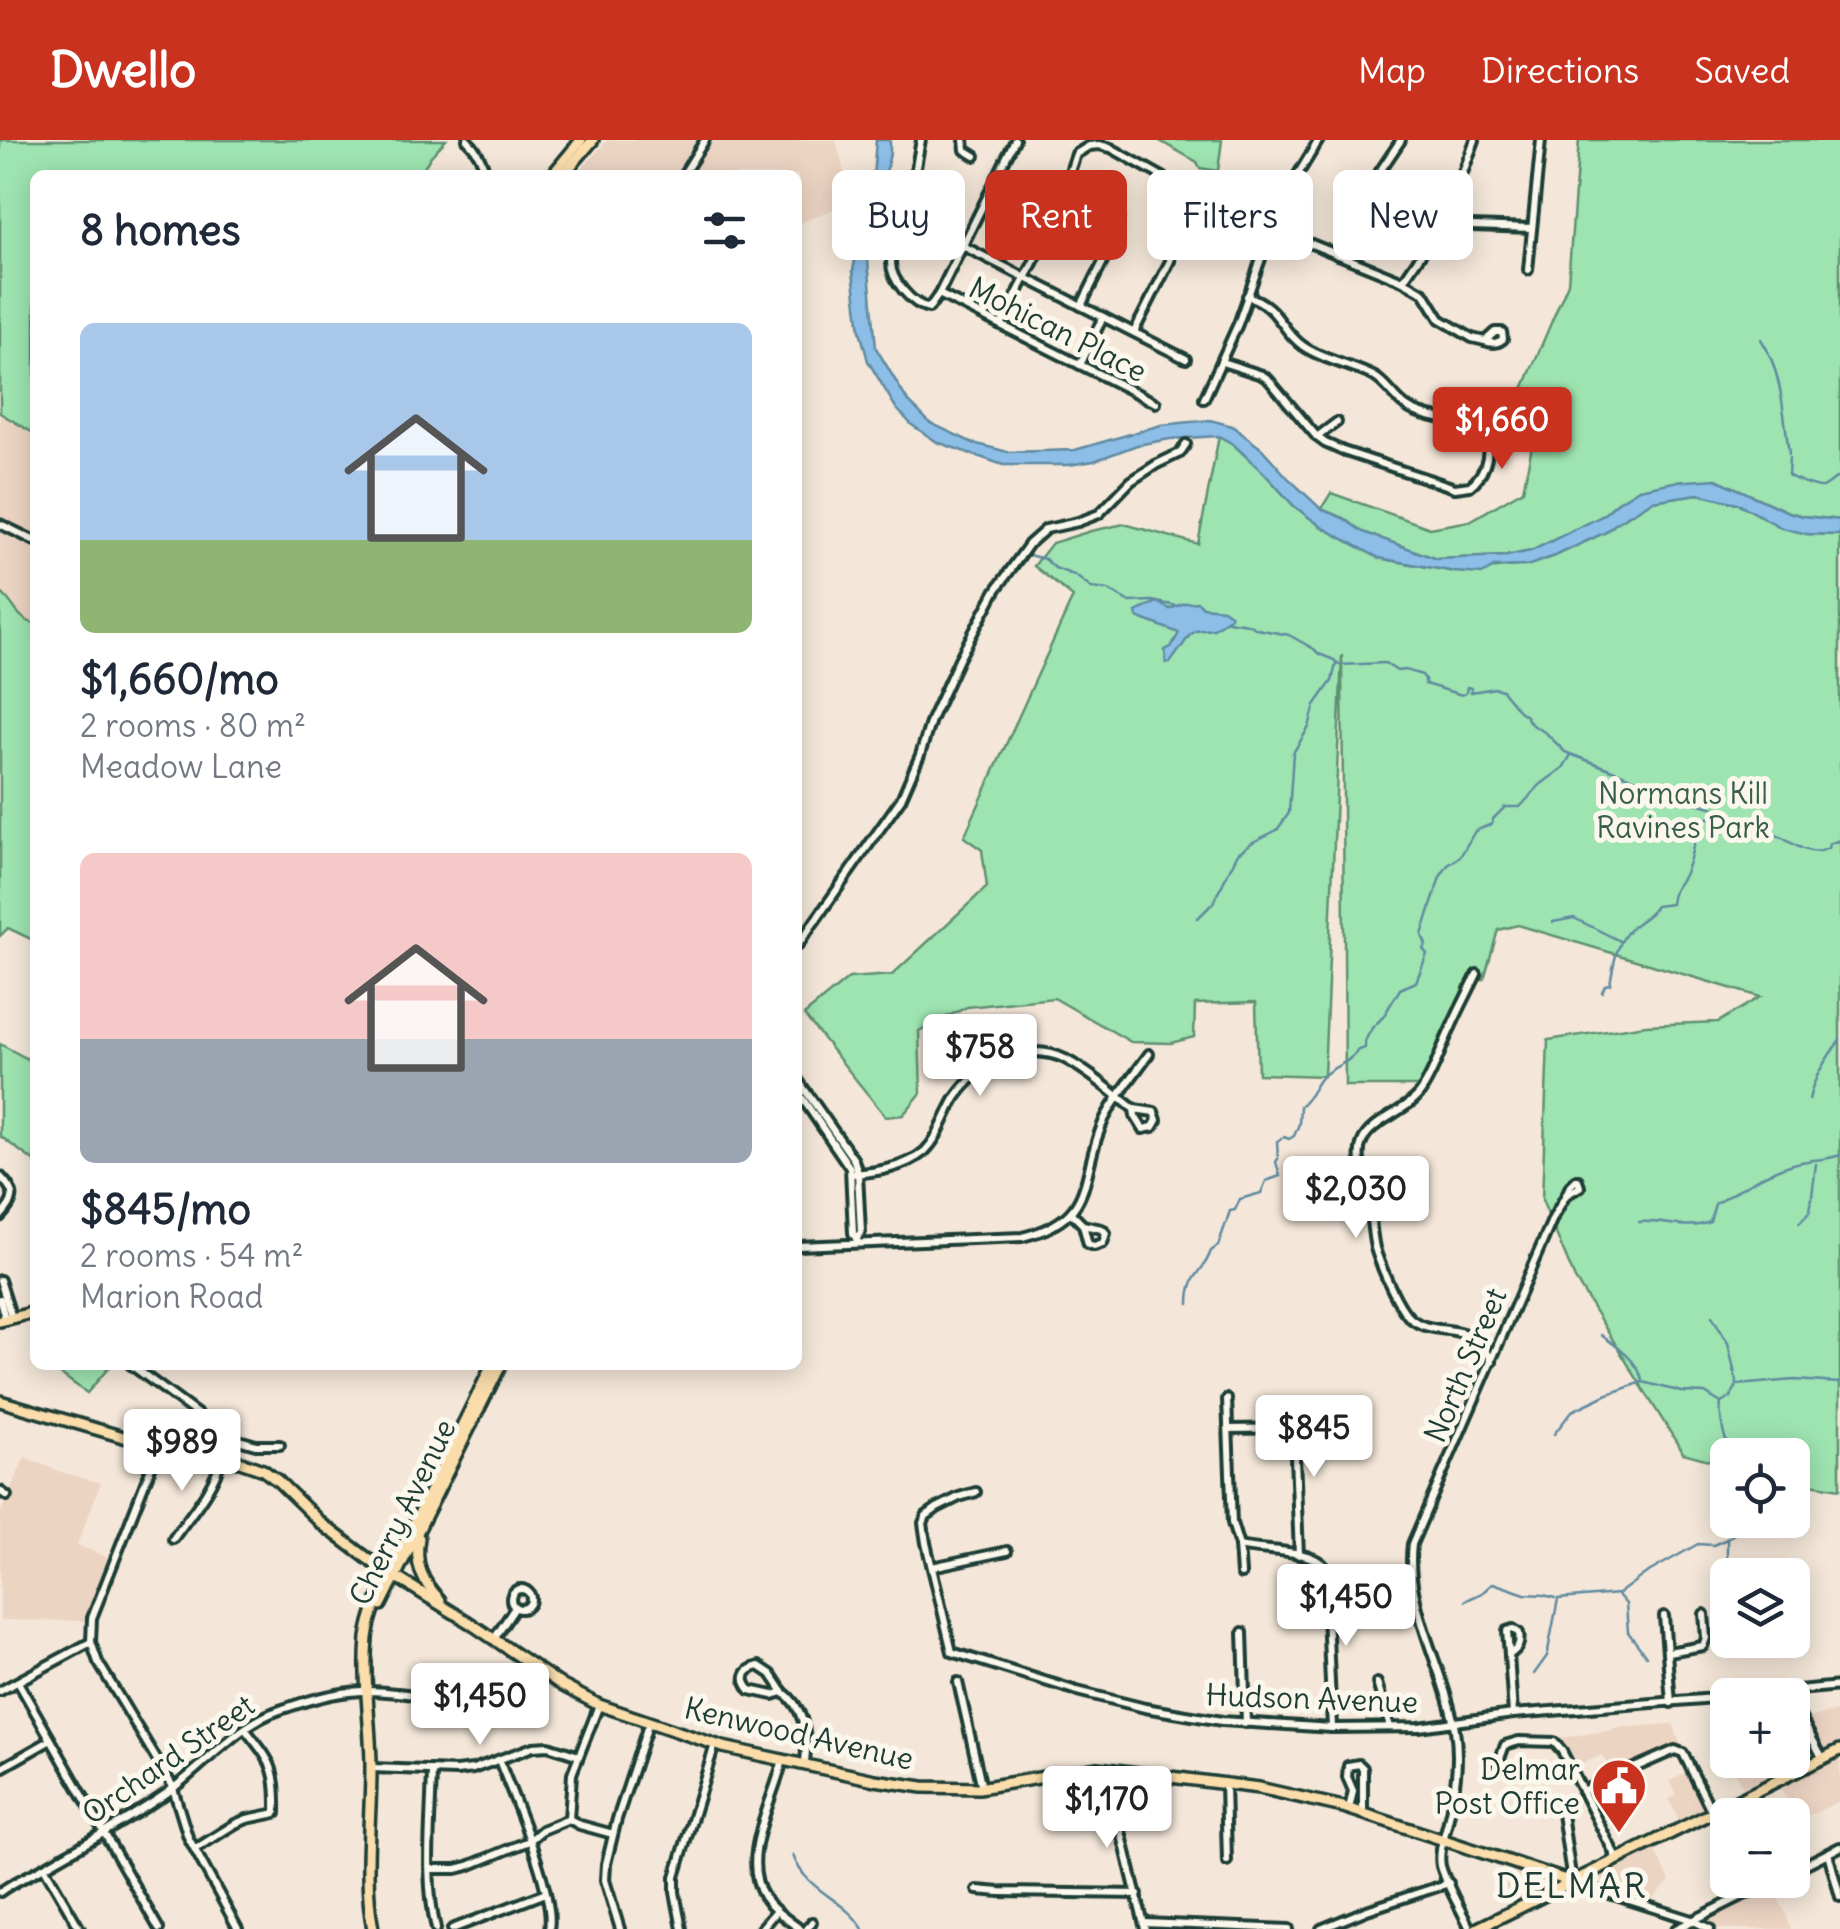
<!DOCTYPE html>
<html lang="en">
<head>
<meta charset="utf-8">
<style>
  :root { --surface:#fff; --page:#f2f2f3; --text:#1f2937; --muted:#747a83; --accent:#c8321e }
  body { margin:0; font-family:Delius,sans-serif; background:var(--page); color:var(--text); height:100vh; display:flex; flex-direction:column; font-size:38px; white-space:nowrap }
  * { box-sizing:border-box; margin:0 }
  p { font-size:32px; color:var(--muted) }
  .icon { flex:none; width:55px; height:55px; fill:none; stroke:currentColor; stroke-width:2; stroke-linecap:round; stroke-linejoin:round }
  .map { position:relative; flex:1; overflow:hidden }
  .side { position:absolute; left:30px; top:30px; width:772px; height:1200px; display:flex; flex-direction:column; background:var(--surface); border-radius:15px; box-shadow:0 5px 25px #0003 }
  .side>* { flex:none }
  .banner { position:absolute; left:832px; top:30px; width:858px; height:90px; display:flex; gap:20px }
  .buttons { position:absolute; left:1710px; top:1298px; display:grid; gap:20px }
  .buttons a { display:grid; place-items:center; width:100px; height:100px; border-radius:15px; background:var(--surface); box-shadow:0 5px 25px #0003; font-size:50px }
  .price { position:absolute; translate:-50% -85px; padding:0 22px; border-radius:10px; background:#fff; color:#222; font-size:32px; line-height:65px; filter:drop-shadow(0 2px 5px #0008) }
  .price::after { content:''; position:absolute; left:50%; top:60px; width:30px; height:22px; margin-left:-15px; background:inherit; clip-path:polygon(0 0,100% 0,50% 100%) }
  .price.on { background:var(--accent); color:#fff }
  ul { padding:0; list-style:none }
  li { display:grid; align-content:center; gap:20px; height:530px; padding:0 50px }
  li span { display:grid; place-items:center; height:310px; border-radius:15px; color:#555 }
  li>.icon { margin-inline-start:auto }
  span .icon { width:180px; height:180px; fill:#fffc; stroke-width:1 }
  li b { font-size:42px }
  h2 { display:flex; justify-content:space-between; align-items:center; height:120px; padding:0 50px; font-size:42px }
  .chip { padding:0 35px; border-radius:15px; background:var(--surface); box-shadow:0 5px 25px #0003; font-size:35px; line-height:90px }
  .chip.on { background:var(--accent); color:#fff }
  header { display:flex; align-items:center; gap:60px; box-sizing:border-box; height:140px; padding:0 50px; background:var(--accent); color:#fff }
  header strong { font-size:48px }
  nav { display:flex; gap:55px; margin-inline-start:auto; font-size:35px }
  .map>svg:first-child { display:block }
</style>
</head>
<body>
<header>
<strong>Dwello</strong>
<nav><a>Map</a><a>Directions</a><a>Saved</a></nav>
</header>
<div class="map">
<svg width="1840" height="1789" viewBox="0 0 1840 1789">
  <rect width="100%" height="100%" fill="#f4e7d9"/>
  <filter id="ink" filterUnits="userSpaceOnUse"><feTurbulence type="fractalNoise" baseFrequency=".01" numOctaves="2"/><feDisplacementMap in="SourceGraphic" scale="20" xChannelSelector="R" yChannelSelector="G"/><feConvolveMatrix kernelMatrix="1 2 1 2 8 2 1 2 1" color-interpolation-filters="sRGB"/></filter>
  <g filter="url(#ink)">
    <!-- built -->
    <g fill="#ecd4c3">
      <path d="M607,0h93l-22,35h-101z"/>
      <path d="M712,0h124l13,51 -3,13 -48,20v-49h-107z"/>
      <path d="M0,273l35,21v190l-13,-4 -15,-23 -7,-5z"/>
      <path d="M25,1317l33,14 43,12 -24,62 32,13 -24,63 -85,-1v-106z"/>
      <path d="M1840,1570v34l-18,8 -17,-33z"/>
      <path d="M1673,1584l7,20 -68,30 -10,-19 -29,13 -14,-30 54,-8v-2z"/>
      <path d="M1727,1587l1,33h64l3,5 -50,27 -13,-26 -7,3 -17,-33z"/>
      <path d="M1840,1616v45l-43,20 -18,-37z"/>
      <path d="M1638,1629l10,22 -21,10 -10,-10 -10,4 -4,-10z"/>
      <path d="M1687,1632l18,38 -26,12 -10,-23 8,-4 -7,-14z"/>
      <path d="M1654,1709l16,32 -19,20 -45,-14 -6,-12z"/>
      <path d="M1514,1727l36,12 -2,8 -34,18 -9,-19z"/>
      <path d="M1771,1746l15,28 5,15h-72l-10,-8 2,-5z"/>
    </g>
    <!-- green -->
    <g fill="#9ee4b0" stroke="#5e9072" stroke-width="2.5">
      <path d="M0,0h446l-15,16 -12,19h-384v259l-35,-21z"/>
      <path d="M1158,0h64l-4,31 -18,-3 -3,-6z"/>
      <path d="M1579,0h261v380l-37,-4 -15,-4 -72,-33 -98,23 -16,14 -71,35 -24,5 -70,3 -74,-27 -20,-14 -22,-9 10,-16 99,35 40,-7 53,-31 9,-44 -15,-43 51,-120z"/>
      <path d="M1219,296l14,8 31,29 30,33 28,21 57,31 76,14 72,-7 28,-9 51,-24 9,-8 37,-23 46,-7 39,9 70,31 33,1v954l-47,-8 -1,-26h-64l-1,10 -44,-12 -108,-174 -33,-79 6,-160 98,-15 72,-3 42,-25 -242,-72 -20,5 -14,49 -20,6 -12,38 -29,63h-78l-3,-431 -18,421 -66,-2 -2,-72 -61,2 -1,33 -23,6 -40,-1 -77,-44 -87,9 -48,24 2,62 -18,22 -17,2 -82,-102 45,-37 43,-3 95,-88 -5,-37 -18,-13 109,-240 -39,-31 18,-23 39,-12 33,-7 74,20z"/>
      <path d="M0,452c16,12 14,25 35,32v317l-27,-13 -8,8z"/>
      <path d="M0,904l35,19v99l-35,-26z"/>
      <path d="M48,1225h63l-24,28z"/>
    </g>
    <!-- water -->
    <g fill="#8cbee8" stroke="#608aa0" stroke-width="2.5">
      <path d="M876,0h14v13l-22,107 8,88 31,52 23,23 43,20 35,9 67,-2 86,-25 49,-5 22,6 30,23 26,29 33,31 22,9 20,14 74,27 70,-3 24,-5 71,-35 16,-14 21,-13 35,-7 42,-3 72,33 15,4 37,4v15l-33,-1 -25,-6 -45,-25 -39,-9 -46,7 -37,23 -9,8 -51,24 -28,10 -33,1 -12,7 -27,-2 -76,-14 -57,-31 -28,-21 -30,-33 -31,-29 -14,-8 -49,3 -33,6 -43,16 -25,4h-66l-66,-23 -25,-17 -16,-17 -28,-47 -8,-30 -7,-60 11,-62 9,-31z"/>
      <path d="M1157,462l13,7 14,-6 14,-1 5,5 20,2 7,5 1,3 -17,12 -18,2 -6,4 -20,28h-4l-1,-13 6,-3 8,-14 -42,-16 -1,-5z"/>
    </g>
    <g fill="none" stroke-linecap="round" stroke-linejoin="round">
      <!-- stream -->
      <g stroke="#608aa0" stroke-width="2.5">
        <path d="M1761,199c21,32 23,78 28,115"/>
        <path d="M1789,318l-1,17c5,4 29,13 35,12 3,-1 10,-7 13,-9l4,1"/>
        <path d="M1028,415l17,4 10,9 21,8 15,12 17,2 22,12 22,-1 25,5"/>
        <path d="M1228,481l20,3 9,5 32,6 25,14 5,5 15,6 5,5 46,-2 12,8 8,-1 17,5 3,4v5l37,11 4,-2 1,-6 4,1v4l24,-4 7,2 17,21 7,5 5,8 15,9 19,19 71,27 12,10 10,-1 5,7 5,-5 8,1 4,11 9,-1 33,9 21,16 12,4 4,5 6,-4c22,4 41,30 63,17l1,-4 11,-4"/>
        <path d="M1198,778l15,-15 25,-50 15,-11 24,-12 12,-17 4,-60 16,-26 6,-22 17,-24 4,-17"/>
        <path d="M1553,782l21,-4 46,23"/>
        <path d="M1602,852l3,-7 5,-1c4,-21 6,-40 20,-55 9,-9 19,-12 26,-23l15,-2c2,-21 11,-19 16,-36 6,-16 8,-32 12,-48l17,-4 8,6 10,-3"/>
        <path d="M1809,960c5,-24 17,-41 31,-60"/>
        <path d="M1639,1082c24,-2 49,9 71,0l5,-18c28,-17 54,-35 86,-42 13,-3 26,-2 39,-7"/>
        <path d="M1799,1083l11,-11 6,-48"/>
        <path d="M1189,1164c0,-31 13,-28 22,-53l7,-5 12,-35 5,-1 5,-11 21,-6 5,-12 14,-5 -4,-14 2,-3 -1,-18 7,-4 5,2 5,-3 5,-12 1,-18c10,-8 12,-16 19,-26 10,-13 29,-15 39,-30l7,-2v-7l7,-13 11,-11 17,-28 16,-7 11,-28 -4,-5 3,-4 -4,-10 18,-58 8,-12 12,-8 15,-26 17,-7 1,-5 12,-12h15l20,-22 23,-17 8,-13"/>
        <path d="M1712,1176l16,27 9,41"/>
        <path d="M1601,1195c17,12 36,25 42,46"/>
        <path d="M1554,1294l18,-23 36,-17 35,-12 39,10 23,1 16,10"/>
        <path d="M1735,1315c-11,-10 -16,-38 -14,-52l9,-5 7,-13 57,-5 46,3"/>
        <path d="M1727,1399v18l5,18"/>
        <path d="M1619,1456l7,8 2,28 18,24"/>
        <path d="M1465,1461l17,-8 11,-10 32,11 19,1 11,3"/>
        <path d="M1737,1504v-4"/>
        <path d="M1534,1534l13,-18 11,-57 60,-5 27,-20 53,-30 15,1 14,-6 11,-8 4,-11"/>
        <path d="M793,1715c12,36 51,43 70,74"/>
      </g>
      <!-- minor casing -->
      <g stroke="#1f3d34" stroke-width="14">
        <g id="minor">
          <path d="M467,0c10,9 16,22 19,35"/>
          <path d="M921,0c-4,20 -7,42 -12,62 -6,19 -17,40 -18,61 0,17 21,42 38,45l10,-14 76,-154"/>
          <path d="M964,0l1,10 10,6"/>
          <path d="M683,35l22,-35"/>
          <path d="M1113,72l6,3 -2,11 -6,-9z"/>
          <path d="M1441,85l91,3"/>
          <path d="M1272,88l131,53 21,12 16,26 32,19 13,3"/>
          <path d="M963,106l223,113"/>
          <path d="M1337,115l21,-51 43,-64"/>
          <path d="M1528,130l13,-130"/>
          <path d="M1403,141l44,-65 28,-76"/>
          <path d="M939,154l217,109"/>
          <path d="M1081,166l33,-66 3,-14"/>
          <path d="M1001,185l49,-95 26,-76 13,-8 10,-1 12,3 52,29 9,8 6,13 -8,63 -36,71"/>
          <path d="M1495,192h7l1,7c-6,5 -11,5 -18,2z"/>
          <path d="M1222,222l40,13 7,5 48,57 8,6 18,8 112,37 15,-2c13,-10 23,-32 14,-48 -13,-20 -58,-17 -77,-31 -13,-8 -20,-24 -34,-31 -22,-11 -50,-16 -70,-30 -24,-17 -23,-40 -56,-50"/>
          <path d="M1080,225l23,-48"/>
          <path d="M1204,259l34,-75 43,-122 38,-62"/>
          <path d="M1317,297l20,-15"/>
          <path d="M0,384l35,17"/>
          <path d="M798,805l103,-146 19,-44 11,-35 28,-61 37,-69 33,-46 17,-15 32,-7 21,-8 32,-33 26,-17 23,-11 6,-9"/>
          <path d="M1477,834c-9,19 -19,37 -27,56 -10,20 -16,44 -30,63 -14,19 -50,28 -58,49 -7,16 3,36 6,52 3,18 3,36 7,54 5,17 19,49 29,63 24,34 67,0 88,51"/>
          <path d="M798,940l56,80 4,13 3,59 -4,6"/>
          <path d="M798,952l52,76 3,65 5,9"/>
          <path d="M1134,969l20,3 3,8 -4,7 -10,2 -8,-13z"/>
          <path d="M852,1034c25,-2 53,-6 73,-23 15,-15 20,-36 31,-54 23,-33 70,-57 109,-38 25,13 47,33 69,50"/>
          <path d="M0,1036c17,17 16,24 0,41"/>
          <path d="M1576,1040h2l2,7 -14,8 4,-9z"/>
          <path d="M1071,1073l12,12 19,4 4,4 -3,10 -9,3 -6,-2 -5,-19"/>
          <path d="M798,1106l224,-9c78,-19 56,-63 83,-119 12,-23 29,-43 44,-64"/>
          <path d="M0,1140l12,38"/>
          <path d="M0,1159l5,20"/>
          <path d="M131,1225l97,72 28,8h24"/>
          <path d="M1227,1259l5,124 7,23 2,28"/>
          <path d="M1293,1267l6,148"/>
          <path d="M1229,1289l65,-1"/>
          <path d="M159,1307l-67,171 -1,24 7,20 74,123 16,52 50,92"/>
          <path d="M0,1351l7,5"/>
          <path d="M976,1352l-17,5 -22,11 -11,8 -3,7 3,20 26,109 125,39 68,17 77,13 110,7 87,-1 94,-13 215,-17"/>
          <path d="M173,1399c17,-24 41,-51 48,-80"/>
          <path d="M1239,1406c24,6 71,2 86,21l7,161"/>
          <path d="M932,1427l75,-16"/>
          <circle cx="521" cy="1459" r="10"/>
          <path d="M1664,1476l7,87"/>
          <path d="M1513,1489l6,4c2,11 -1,16 -10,22l-2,-24z"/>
          <path d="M1243,1492l3,91"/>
          <path d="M494,1499l20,-30"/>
          <path d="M1668,1512l35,-6 3,-8 -2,-24"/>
          <path d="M1509,1515l4,59"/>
          <path d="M759,1526l12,8 12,18 -10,3 -23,-5c-10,-12 -5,-21 9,-24z"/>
          <path d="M18,1542l141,247"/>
          <path d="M958,1542l24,106"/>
          <path d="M1377,1543l13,44"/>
          <path d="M0,1551l91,-49"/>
          <path d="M783,1552c23,17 25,45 22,71"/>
          <path d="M1745,1555l95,-9"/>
          <path d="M1800,1576l23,43"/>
          <path d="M783,1619c-9,41 -44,98 -19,138 9,14 23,22 36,32"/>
          <path d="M499,1620c14,37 57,134 50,169"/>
          <path d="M371,1628l85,3 17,-2 60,-22 15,-1 31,10"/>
          <path d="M0,1629l51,-29"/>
          <path d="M432,1630c-1,52 -8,108 4,159"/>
          <path d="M1112,1630l2,33 31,126"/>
          <path d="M1495,1632l10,-27 14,-4 35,1 8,9 55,108"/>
          <path d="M1225,1644l2,77"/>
          <path d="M1582,1651l93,-41 8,3 29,59"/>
          <path d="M1561,1667l11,75 120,38 18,9"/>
          <path d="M1349,1669l4,-18 -6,-14 1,-11 11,-2 4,4v45"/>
          <path d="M569,1679l3,-45 27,-69"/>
          <path d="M195,1709l40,-25 12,-5 29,-6c1,-45 -4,-50 -31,-84"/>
          <path d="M1828,1713l12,44"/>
          <path d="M44,1727l36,62"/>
          <path d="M430,1729h26l12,-3 61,-25 13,-11 27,-11 11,6 33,9"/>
          <path d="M1792,1731l48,-24"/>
          <path d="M977,1750l23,2 138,2"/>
          <path d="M0,1752c14,-11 31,-17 46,-26 40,-23 80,-45 118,-71 38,-26 73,-71 116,-85 26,-9 54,-18 82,-19 62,-1 130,28 184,-17"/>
          <path d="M1144,1783l145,6"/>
          <path d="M452,1789l94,-36"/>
          <path d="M620,1789l-15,-49 1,-16 11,-45 32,-97"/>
          <path d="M682,1789l-7,-37v-15l40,-133"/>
          <path d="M761,1789l15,-18"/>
          <path d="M807,1789l5,-7"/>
          <path d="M1321,1789l46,-19 82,-27"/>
          <path d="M1470,1789c-8,-18 -24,-44 -29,-63 -3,-15 4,-31 7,-45 7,-30 12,-60 7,-91 -10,-60 -51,-124 -43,-186l141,-326 13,-23"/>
          <path d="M1676,1789l98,-49"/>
        </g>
      </g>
      <!-- major casing -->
      <g stroke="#1f3d34" stroke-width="16">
        <g id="major">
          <path d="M552,35l29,-35"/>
          <path d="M563,35l30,-35"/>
          <path d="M0,1181l35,-9"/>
          <path d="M0,1261l168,49 72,12 23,8 15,11 44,43 53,40 95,59 93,63 36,19 124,42 152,33 48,7 56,1 119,-20 161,20 84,19 229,75"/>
          <path d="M419,1398c-5,25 3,44 21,62"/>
          <path d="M381,1465l120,-240"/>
          <path d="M373,1789c-10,-50 -2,-109 -2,-161 0,-43 -8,-87 -4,-130 3,-23 13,-44 23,-65l102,-208"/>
          <path d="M1476,1789l364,-179"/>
        </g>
      </g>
      <!-- minor -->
      <use href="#minor" stroke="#fbf7ec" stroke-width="6"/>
      <!-- major -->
      <use href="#major" stroke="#faddab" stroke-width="9"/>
    </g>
  </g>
  <!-- icons -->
  <defs>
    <g id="civic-pin" transform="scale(2.875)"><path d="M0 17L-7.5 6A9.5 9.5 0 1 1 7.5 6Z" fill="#c8321e" stroke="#fbf7ec"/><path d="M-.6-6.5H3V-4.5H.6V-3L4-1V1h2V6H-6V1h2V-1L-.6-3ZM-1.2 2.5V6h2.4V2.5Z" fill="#fff"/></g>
  </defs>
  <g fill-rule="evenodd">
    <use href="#civic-pin" x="1619" y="1646"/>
  </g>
  <g text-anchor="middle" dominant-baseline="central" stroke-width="10" stroke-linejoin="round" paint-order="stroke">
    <!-- street labels -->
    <g font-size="30" fill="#1f3d34" stroke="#fbf7ec">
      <text transform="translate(1058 189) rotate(27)">Mohican Place</text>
      <text transform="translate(1465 1225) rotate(-67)">North Street</text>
      <text transform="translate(402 1372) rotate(-64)">Cherry Avenue</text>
      <text transform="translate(1312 1558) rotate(2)">Hudson Avenue</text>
      <text transform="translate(799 1593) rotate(13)">Kenwood Avenue</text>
      <text transform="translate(168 1619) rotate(-35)">Orchard Street</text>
    </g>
    <!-- park labels -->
    <g font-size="30" fill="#385e4d" stroke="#fbf7ec">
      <text x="1683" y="653">Normans Kill<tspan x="1683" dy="34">Ravines Park</tspan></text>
    </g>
    <!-- poi labels -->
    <g font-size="30" fill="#1f3d34" stroke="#fbf7ec" text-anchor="end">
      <text x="1580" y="1629">Delmar<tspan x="1580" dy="34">Post Office</tspan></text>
    </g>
    <!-- quarter labels -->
    <g font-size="35" letter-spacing="2.5" fill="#1f3d34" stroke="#fbf7ec">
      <text x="1572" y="1745">DELMAR</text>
    </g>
  </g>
</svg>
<div class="buttons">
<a><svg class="icon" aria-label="locate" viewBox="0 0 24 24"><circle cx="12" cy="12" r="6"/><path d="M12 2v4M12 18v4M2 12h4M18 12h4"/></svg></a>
<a><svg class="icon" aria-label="layers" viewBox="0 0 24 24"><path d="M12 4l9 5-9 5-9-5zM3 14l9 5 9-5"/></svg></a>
<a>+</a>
<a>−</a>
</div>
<b class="price on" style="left:1502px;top:332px">$1,660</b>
<b class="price" style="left:980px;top:959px">$758</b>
<b class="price" style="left:1356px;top:1101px">$2,030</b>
<b class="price" style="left:1314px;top:1340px">$845</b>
<b class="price" style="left:182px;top:1354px">$989</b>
<b class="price" style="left:1346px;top:1509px">$1,450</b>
<b class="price" style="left:480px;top:1608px">$1,450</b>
<b class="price" style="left:1107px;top:1711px">$1,170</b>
<div class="banner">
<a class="chip">Buy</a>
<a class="chip on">Rent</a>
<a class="chip">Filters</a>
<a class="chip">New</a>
</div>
<section class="side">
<h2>8 homes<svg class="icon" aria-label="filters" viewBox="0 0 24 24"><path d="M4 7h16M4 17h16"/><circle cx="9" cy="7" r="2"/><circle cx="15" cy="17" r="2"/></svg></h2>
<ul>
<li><span style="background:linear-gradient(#a9c7e8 70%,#8fb573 0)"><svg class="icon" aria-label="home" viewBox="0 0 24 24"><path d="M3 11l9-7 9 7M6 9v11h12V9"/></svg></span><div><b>$1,660/mo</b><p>2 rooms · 80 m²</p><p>Meadow Lane</p></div></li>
<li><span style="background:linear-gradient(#f6c9c9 60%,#9aa5b1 0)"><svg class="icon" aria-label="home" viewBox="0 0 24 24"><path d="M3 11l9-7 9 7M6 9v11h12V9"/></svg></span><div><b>$845/mo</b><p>2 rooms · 54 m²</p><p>Marion Road</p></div></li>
</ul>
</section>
</div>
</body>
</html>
